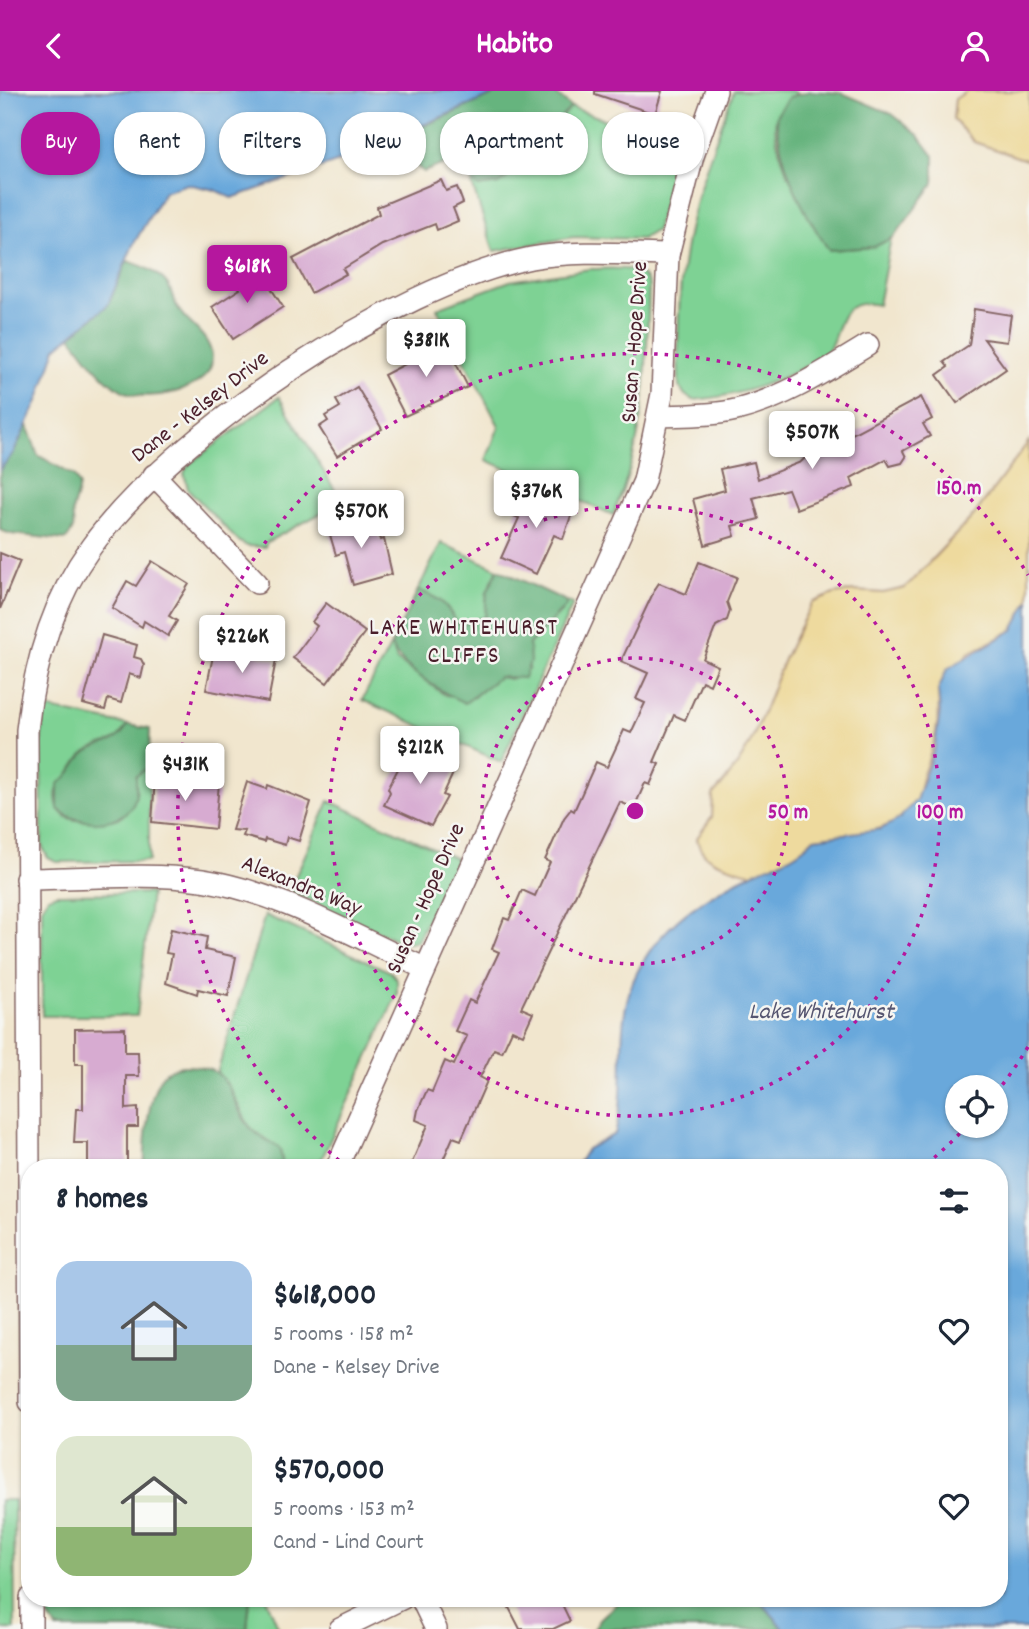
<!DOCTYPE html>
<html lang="en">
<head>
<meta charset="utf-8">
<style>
  :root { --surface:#fff; --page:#f2f2f3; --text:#1f2937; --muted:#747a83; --accent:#b5179e }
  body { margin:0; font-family:Dekko,sans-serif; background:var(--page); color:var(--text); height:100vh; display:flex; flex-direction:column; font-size:26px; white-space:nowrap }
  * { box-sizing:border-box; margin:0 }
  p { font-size:23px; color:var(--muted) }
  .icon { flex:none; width:38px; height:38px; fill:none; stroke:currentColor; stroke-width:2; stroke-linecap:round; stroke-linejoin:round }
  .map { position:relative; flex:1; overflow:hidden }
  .panel { position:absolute; left:21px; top:1068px; width:987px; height:448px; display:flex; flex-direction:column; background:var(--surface); border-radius:28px; box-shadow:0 2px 5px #0004 }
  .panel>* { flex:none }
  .hud { position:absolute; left:21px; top:21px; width:987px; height:63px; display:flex; gap:14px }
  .buttons { position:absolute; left:945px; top:984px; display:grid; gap:14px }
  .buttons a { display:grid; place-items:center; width:63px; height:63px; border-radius:50%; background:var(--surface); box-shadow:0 2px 5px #0004; font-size:35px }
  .price { position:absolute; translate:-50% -60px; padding:0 16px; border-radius:7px; background:#fff; color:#222; font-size:23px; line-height:46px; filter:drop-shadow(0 2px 4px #0008) }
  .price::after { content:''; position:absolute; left:50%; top:42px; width:21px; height:16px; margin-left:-10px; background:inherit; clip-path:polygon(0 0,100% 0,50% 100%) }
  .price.active { background:var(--accent); color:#fff }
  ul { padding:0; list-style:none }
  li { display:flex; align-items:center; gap:21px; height:175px; padding:0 35px }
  li span { display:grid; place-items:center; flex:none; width:196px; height:140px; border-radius:21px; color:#555 }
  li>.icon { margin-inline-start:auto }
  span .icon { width:84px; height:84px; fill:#fffc; stroke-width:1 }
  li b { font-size:30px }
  h2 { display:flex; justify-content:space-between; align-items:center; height:84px; padding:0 35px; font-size:30px }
  .tag { padding:0 24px; border-radius:28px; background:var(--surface); box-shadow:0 2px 5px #0004; font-size:24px; line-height:63px }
  .tag.active { background:var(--accent); color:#fff }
  header { display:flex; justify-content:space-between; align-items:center; height:91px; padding:0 35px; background:var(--accent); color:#fff; font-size:32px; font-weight:800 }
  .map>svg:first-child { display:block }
</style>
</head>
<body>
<header><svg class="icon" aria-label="back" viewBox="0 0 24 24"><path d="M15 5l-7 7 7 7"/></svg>Habito<svg class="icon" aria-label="person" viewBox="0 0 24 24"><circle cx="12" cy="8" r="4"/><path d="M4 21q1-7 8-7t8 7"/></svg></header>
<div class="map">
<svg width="1029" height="1538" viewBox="0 0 1029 1538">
  <rect width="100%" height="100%" fill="#f6f6f2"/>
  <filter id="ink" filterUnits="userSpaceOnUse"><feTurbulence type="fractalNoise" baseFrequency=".0143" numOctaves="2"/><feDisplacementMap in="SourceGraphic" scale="14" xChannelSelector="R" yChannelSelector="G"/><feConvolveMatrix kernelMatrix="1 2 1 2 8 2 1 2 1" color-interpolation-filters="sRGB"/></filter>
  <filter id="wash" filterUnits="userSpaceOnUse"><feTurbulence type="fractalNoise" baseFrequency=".00686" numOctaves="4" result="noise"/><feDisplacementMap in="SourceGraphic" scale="28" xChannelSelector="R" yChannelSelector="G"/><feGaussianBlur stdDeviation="1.57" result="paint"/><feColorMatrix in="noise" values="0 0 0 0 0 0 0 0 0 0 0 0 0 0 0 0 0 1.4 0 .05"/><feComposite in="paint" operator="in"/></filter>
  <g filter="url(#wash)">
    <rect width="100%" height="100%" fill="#f1e6ce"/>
    <!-- green -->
    <g fill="#7ed294" stroke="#647860" stroke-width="2">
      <path d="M734,0h57l8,3 -10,3c-4,5 -10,12 -12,18 -11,29 35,110 52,135l45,-3 17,-9 -13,67c-44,-9 -36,28 -52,49 -39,26 -87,43 -133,46l-8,-5 -6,-9c-2,-51 -1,-106 10,-156 10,-48 28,-93 45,-139z"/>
      <path d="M571,16l108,40 -23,83 -14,9 -68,-2 -80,14 -24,-73 9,9c17,-7 33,-14 48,-25 11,-9 16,-20 22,-31 5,-10 15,-16 22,-24z"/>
      <path d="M590,178c19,0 55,-6 59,18 -3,86 -1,147 -36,228l-127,-55 13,-34 -62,-118 73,-27z"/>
      <path d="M279,306l63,105 -75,40 -2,5 -18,-1 -10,-6 -49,-51 -4,-16 4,-8z"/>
      <path d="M441,452l57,26 -11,23 -2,25 -24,8 -7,-5c-7,-18 -19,-23 -36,-30z"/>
      <path d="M566,510l7,3 -72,158 -139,-62 29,-55 6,15 48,35 28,3 15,-15 12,-6 10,2 19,-10v-25l34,-34z"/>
      <path d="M45,617l83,17 -15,18c-20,4 -30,19 -43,33 -10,9 -16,12 -13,27 4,26 45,17 63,15l13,-13 3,-29 13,-9v94l-93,1 -8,-4 -6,-12 -1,-104z"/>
      <path d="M329,710l128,58 -40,82 -8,2 -12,-3 -108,-49z"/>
      <path d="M151,802l-14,123h-95v-109l6,-10 8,-3z"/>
      <path d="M265,824l126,57 6,7v15l-79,173h-35l-3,-18 -30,-21 -20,-39 -13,-16z"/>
      <path d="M0,1409h14l1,129h-15z"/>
      <path d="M250,1507h16l13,31h-32z"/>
    </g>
    <!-- forest -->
    <g fill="#66b47e" stroke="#586a54" stroke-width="2">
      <path d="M502,0h51l18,16 -23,25 -9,20 -40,32 -21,3 -8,-9 -8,-21 -38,15c-15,-10 -20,-21 -16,-39z"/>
      <path d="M810,0l32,2 50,21 26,21 16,21v27l-40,54 -20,10 -45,3c-28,-40 -49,-85 -53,-134l13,-19z"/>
      <path d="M127,170c14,4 32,11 41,24 4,8 6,17 11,25 9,14 28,24 32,42 10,37 -59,50 -83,41 -23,-8 -44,-39 -57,-57l37,-31z"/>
      <path d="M27,334l11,30 36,21 5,9c-1,8 -4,15 -6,23 -3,14 7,17 -8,32l-54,-6 -11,-4v-60l14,-18z"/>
      <path d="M498,478l68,32v5l-37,38 1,18 -6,16 -25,-1 -34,26c-21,-9 -66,-37 -74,-58l27,-55c18,7 29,12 36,30l7,5 24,-8 2,-25z"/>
      <path d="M128,634l22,4 -1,38 -13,9c0,9 2,19 -3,28 -13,24 -57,22 -75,5v-25c15,-10 16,-20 25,-29 18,-16 29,-5 45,-30z"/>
      <path d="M182,975c54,-1 42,27 67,60 6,9 22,15 31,23l3,18h-138c-1,-21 3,-82 21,-95 4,-3 11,-4 16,-6z"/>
      <path d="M47,1507h203l-3,31h-191l-8,-13z"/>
      <path d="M623,1507h135l26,31h-190l7,-11z"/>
    </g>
    <!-- sand -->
    <g fill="#eeda9e" stroke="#9c7c64" stroke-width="2">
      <path d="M967,0h62v70l-55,-19 -21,-23 2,-20z"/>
      <path d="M1029,350v159l-16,30 -44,23 -31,37c3,32 -4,55 -15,84 -3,8 -3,19 -7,26 -19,36 -67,33 -102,38 -16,17 -36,32 -61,35 -9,0 -22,-6 -31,-9 -13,-4 -23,-12 -25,-26l15,-21 1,-22c37,-40 45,-69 64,-118 9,-26 23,-50 35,-74l22,-9 20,-3 29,2 22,-5 69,-73z"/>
    </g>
    <!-- water -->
    <g fill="#69a8db" stroke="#5a6483" stroke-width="2" fill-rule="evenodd">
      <path d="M0,0h502l-160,69 -110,38 -17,-8 -28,-6 -23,8 -31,53 -25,60 -52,43 -17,51 -25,53 -14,18z"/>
      <path d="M1029,509v1029h-245l-26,-31h241v-431h-423l11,-18 28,-15c13,-47 0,-97 15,-144 19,-57 68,-90 120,-116 27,-13 42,-12 64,-36l67,-9 18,-10 17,-19 19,-53 5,-35 -2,-22 9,-21 66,-39zM957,996h39v38h-39z"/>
    </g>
    <g id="blocks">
      <!-- building -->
      <g fill="#d7abd1">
        <path d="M595,0h67l-7,23 -60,-20z"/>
        <path d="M441,89l5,11 11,-4 6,16 -10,5 5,13 -21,9 -2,-6 -53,21 -39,24 3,5 -35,19 -18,-34 86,-45 -2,-7z"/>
        <path d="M248,180l6,8 8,-5 21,33 -50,32 -21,-32 28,-18 -6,-9z"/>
        <path d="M974,218l37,6 -4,27 -23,-3 22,30 -49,34 -20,-28 11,-8 -4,-5 25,-17z"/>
        <path d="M445,251l23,45 -63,29 -21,-41 29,-15 -2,-4z"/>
        <path d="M357,296l25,42 -45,27 -18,-29 9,-6 -3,-5 15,-9 -4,-7z"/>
        <path d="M921,306l11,22 -9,5 7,12 -27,15 3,6 -4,6 -12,3 -4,-7 -35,19 3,9 -58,22 -8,-20 -35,9 6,21 -27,7 3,10 -30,9 -12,-46 32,-9 -5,-21 34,-7 4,17 43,-17 5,-5 -3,-9 32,-13 2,7z"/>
        <path d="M532,398l42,18 -11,32 -9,-4 -18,39 -35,-16 18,-40 -5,-2 7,-15 5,2z"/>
        <path d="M350,425l3,10 21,-6 6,20 4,-1 8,35 -39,11 -9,-33 -8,3 -6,-20 3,-1 -4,-12z"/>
        <path d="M0,462l20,8 -20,48z"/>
        <path d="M152,470l37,23 -20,32 8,5 -9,15 -24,-15 -2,6 -30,-19 15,-27 9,5z"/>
        <path d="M699,471l38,15 -10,25 3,9 -3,9 -11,6 -13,33 15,7 -8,19 -8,-4 -17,39 -11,-5 -20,47 5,2 -9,21 -5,-2 -11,25 -14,-6 -99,206 12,5 -10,22 -11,-5 -10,22 -8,-3 -14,28 7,4 -26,59 -8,-3 -13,30h-30l18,-42 -12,-5 2,-10 9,-20 5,2 13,-31 9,4 13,-29 -12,-5 14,-31 6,3 24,-51 -7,-3 12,-31 5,2 13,-30 13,6 15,-34 -5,-2 19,-42 7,-9 3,2 22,-49 11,5 17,-37 7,3 14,-30 -9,-4 12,-26 -27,-12 34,-72 4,-6 27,11z"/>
        <path d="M326,512l39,29 -38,51 -34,-25 24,-32 -5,-4z"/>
        <path d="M102,544l35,10 -3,12 7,2 3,6 -3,13 -12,-4 -8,29 -13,-4 -3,11 -22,-6z"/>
        <path d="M214,560l29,5 1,-5 32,9 -8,42 -62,-12z"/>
        <path d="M410,655l46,21 -13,28 4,2 -16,29 -47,-21 6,-13 -2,-4z"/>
        <path d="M155,687l64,5 -4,46 -63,-7z"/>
        <path d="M247,691l20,7 1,-4 43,17 -12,39 -12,-4 -2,8 -20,-6 -1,3 -21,-6 2,-5 -13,-1z"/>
        <path d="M171,838l36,8 -2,13 31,7 -8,39 -30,-7 -1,5 -31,-11 6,-29 -6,-1z"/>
        <path d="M125,937v24h13l1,24h-13v33l12,-1v19h-11v39h-39v-23h-14l2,-34h7v-45h-8v-35z"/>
        <path d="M504,1507h55l11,23 -17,8h-33z"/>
      </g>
    </g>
  </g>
  <g filter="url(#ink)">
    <use href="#blocks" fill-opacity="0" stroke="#846564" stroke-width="2"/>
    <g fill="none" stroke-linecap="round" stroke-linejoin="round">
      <!-- street casing -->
      <g stroke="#846564" stroke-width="24">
        <g id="street">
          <path d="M659,325c25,-1 52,0 77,-6 49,-12 89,-39 132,-65"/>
          <path d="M154,384l103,108"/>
          <path d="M26,788c58,0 119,-7 176,1 78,12 151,56 222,88"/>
          <path d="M337,1076l307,-686 18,-87 6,-139 25,-99 23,-65"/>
          <path d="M30,1311l-3,-672c7,-65 25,-129 64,-183 80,-112 304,-262 440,-289 44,-8 92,-4 137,-3"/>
          <path d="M31,1507v31"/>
          <path d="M421,1507l15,31"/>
          <path d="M340,1538l63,-31"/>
        </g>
      </g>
      <!-- street -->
      <use href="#street" stroke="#fff" stroke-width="21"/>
    </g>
  </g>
  <!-- distance rings -->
  <g fill="none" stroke="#b5179e" stroke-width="3.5" stroke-dasharray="3.5 7">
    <circle cx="635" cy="720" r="153"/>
    <circle cx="635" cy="720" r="305"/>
    <path d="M1028 956A458 458 0 0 1 996 1002M967 1035A458 458 0 0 1 923 1076M347 1076A458 458 0 1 1 1028 484"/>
  </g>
  <g text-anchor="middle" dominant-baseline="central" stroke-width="5" stroke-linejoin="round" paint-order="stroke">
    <!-- street labels -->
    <g font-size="23" fill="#4a1f2b" stroke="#f6f6f2">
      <text transform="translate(636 251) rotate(-86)">Susan - Hope Drive</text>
      <text transform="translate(201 317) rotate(-38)">Dane - Kelsey Drive</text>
      <text transform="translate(301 796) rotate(22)">Alexandra Way</text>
      <text transform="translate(427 808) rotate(-66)">Susan - Hope Drive</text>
    </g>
    <!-- neighbourhood labels -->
    <g font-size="24" letter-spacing="2" fill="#4a1f2b" stroke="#f6f6f2">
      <text x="464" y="538">LAKE WHITEHURST<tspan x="464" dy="28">CLIFFS</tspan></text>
    </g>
    <!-- water labels -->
    <g font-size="24" font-style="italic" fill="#565671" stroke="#f6f6f2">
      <text x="821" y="922">Lake Whitehurst</text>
    </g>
  </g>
  <circle cx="635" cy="720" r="10" fill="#b5179e" stroke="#f6f6f2" stroke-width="3.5"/>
  <g font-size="21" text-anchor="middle" font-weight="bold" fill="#b5179e" stroke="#f6f6f2" stroke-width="5" stroke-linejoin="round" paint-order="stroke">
    <text x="959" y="403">150 m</text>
    <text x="788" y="727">50 m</text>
    <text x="940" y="727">100 m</text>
  </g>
</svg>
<div class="buttons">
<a><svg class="icon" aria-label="locate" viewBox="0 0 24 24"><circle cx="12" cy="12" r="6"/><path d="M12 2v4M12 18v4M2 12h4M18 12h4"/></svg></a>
</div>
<b class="price active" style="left:247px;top:214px">$618K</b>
<b class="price" style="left:426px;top:288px">$381K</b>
<b class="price" style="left:812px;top:380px">$507K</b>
<b class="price" style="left:536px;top:439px">$376K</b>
<b class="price" style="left:361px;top:459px">$570K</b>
<b class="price" style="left:242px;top:584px">$226K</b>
<b class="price" style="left:420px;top:695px">$212K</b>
<b class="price" style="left:185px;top:712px">$431K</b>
<div class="hud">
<a class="tag active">Buy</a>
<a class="tag">Rent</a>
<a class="tag">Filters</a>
<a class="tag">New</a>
<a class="tag">Apartment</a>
<a class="tag">House</a>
</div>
<section class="panel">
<h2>8 homes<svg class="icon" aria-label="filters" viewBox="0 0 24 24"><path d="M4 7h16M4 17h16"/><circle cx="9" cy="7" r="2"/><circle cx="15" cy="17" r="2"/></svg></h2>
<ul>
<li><span style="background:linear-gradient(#a9c7e8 60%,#7fa58c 0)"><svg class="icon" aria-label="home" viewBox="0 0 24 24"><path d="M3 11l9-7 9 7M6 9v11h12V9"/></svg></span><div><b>$618,000</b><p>5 rooms · 158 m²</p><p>Dane - Kelsey Drive</p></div><svg class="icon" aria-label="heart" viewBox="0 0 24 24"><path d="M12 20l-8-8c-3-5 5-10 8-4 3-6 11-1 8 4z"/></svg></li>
<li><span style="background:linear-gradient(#dfe7d0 65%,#8fb573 0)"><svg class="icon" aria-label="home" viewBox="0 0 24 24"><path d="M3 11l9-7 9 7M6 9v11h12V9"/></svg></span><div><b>$570,000</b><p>5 rooms · 153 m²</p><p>Cand - Lind Court</p></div><svg class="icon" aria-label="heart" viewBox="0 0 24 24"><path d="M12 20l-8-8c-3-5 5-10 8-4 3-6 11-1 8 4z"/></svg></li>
</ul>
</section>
</div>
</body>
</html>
